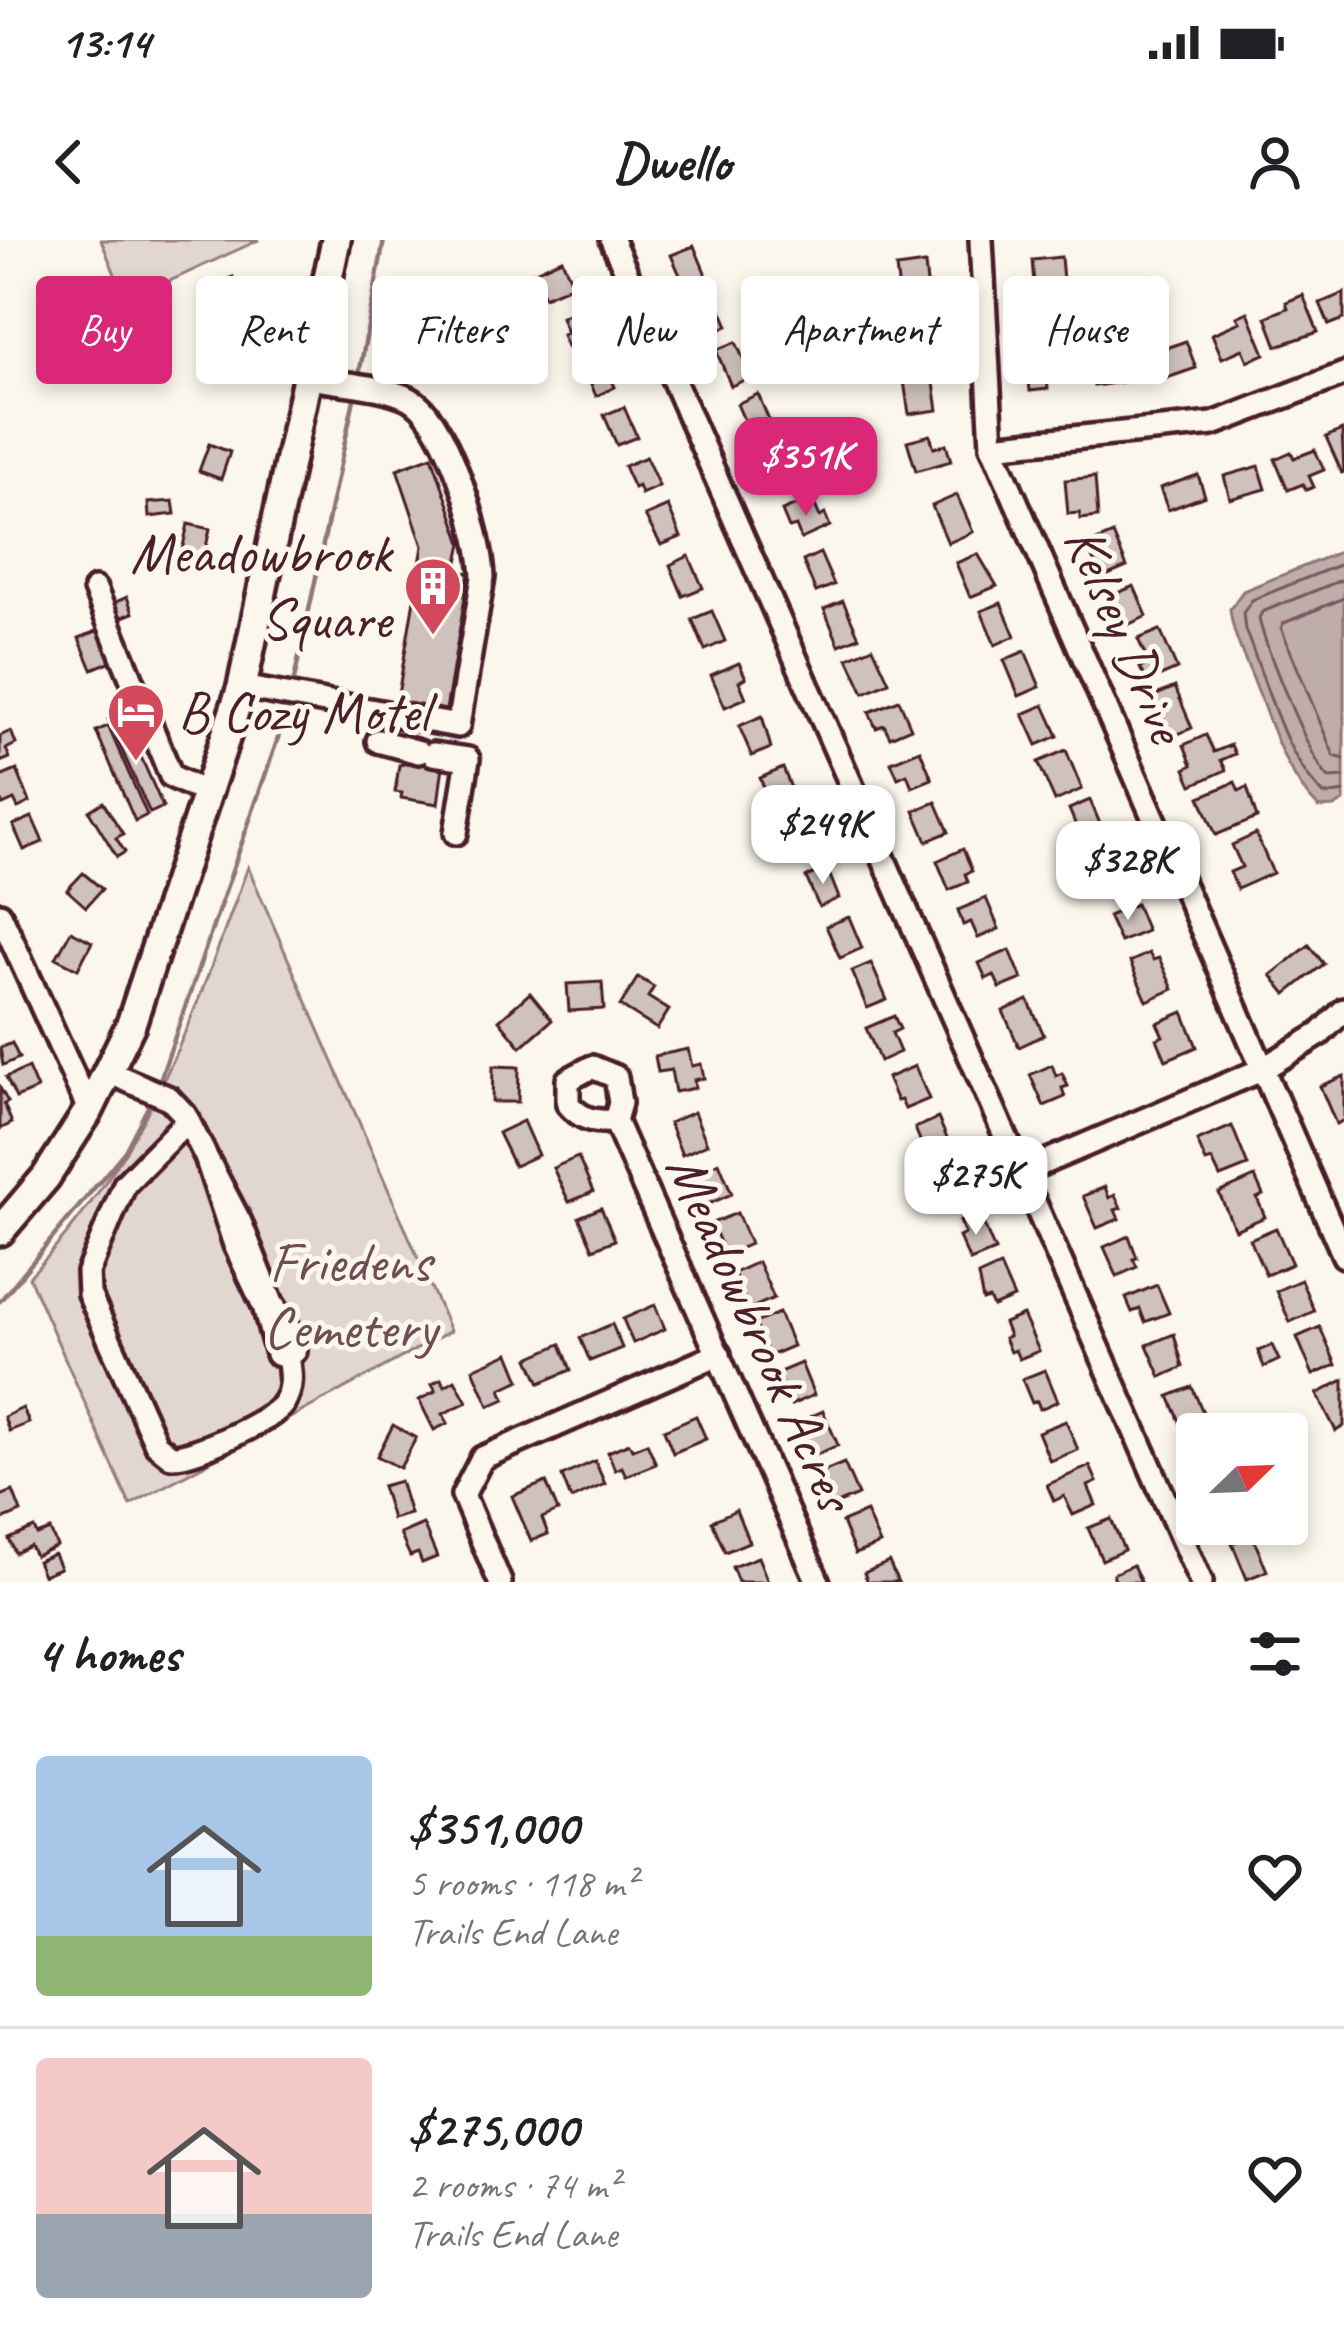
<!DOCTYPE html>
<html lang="en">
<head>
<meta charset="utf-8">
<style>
  :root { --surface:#fff; --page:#f2f2f2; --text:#202124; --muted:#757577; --line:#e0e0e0; --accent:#db2777 }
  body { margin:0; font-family:Caveat,sans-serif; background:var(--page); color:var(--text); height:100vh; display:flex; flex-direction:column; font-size:45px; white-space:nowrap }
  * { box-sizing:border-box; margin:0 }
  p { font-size:39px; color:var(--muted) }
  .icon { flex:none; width:66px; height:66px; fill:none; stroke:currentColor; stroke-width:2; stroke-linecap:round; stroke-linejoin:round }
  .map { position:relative; height:1342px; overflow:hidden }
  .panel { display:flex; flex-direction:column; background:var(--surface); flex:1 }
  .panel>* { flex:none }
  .guide { position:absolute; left:36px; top:36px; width:1272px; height:108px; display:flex; gap:24px }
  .needle { width:78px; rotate:67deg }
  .buttons { position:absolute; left:1176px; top:1173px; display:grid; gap:24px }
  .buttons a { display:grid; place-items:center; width:132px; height:132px; border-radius:12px; background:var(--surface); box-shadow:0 6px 18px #0003; font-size:60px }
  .price { position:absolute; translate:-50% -102px; padding:0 27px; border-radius:24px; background:#fff; color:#222; font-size:39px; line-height:78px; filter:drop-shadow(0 3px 6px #0008) }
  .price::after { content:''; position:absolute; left:50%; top:72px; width:36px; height:27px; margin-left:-18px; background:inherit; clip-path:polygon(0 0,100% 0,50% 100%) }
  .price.active { background:var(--accent); color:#fff }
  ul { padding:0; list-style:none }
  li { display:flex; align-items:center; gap:36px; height:300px; padding:0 36px }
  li+li { border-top:3px solid var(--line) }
  li span { display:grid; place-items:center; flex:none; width:336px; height:240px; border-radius:12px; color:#555 }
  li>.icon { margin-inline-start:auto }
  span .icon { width:144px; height:144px; fill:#fffc; stroke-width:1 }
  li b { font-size:51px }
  h2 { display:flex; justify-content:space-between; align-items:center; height:144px; padding:0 36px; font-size:51px }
  .chip { padding:0 42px; border-radius:12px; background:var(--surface); box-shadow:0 6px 18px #0003; font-size:42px; line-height:108px }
  .chip.active { background:var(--accent); color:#fff }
  .status { display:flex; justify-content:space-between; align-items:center; height:84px; padding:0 60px; background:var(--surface); direction:ltr }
  .status svg { height:33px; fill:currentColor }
  header { display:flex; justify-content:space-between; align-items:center; height:156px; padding:0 36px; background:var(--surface); font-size:54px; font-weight:700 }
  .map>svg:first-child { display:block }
</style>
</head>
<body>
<div class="status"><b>13:14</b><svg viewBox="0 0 49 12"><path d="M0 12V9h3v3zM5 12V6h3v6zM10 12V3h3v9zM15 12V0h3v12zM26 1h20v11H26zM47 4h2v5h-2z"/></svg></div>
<header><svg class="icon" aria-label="back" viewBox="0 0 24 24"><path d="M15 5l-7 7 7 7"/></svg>Dwello<svg class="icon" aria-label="person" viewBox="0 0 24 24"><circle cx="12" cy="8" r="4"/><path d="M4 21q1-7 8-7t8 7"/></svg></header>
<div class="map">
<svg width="1344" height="1342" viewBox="0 0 1344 1342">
  <rect width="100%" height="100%" fill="#fbf7ec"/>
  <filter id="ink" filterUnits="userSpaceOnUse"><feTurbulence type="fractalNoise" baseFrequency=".00833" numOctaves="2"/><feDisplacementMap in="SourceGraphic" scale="24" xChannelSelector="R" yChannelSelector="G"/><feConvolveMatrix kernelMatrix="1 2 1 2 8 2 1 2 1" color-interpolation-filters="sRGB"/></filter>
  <g filter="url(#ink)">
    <!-- green -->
    <g fill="#e2d7d0" stroke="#967b7e" stroke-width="3">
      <path d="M101,0h158l-133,61z"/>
      <path d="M248,627l202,464 -320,174 -101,-228c121,-128 160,-250 219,-410z"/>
    </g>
    <!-- water -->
    <path fill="#bfadaa" stroke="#907477" stroke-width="3" d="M1344,310v251l-10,6 -15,1c-35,-35 -47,-82 -65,-127 -10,-25 -21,-45 -24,-72l13,-18z"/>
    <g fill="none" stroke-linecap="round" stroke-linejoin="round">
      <!-- shore -->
      <g stroke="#79585e" stroke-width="3">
        <path d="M1344,323l-92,37 -9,13 2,17c21,49 40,131 80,165l19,-3"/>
        <path d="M1344,339l-82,33 -3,6c4,25 53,145 70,160l15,-1"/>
        <path d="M1344,358l-60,25 -3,5 53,128 10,3"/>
      </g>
      <!-- stream -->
      <g stroke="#907477" stroke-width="4.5">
        <path d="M359,135l25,-135"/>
        <path d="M293,445l61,-286"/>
        <path d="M159,843l129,-374"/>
        <path d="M0,1061l125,-150 27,-52"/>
      </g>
    </g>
    <!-- building -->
    <g fill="#cfc2bc" stroke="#4a1f2b" stroke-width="3">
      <path d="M694,6l12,29 -22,9 -13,-29z"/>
      <path d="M1061,17l4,47 -29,3 -4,-47z"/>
      <path d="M562,19l11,26 -29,12 -11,-25z"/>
      <path d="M925,24l4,39 -28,4 -5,-39z"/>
      <path d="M233,37l5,12 -18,8 -5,-13z"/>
      <path d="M1344,53v26l-15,6 -9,-22z"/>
      <path d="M715,55l13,31 -22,9 -13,-31z"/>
      <path d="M1303,55l15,37 -41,14 -11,-29 22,-9 -2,-6z"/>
      <path d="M585,67l8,28 -26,12 -5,-12 5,-2 -6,-16z"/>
      <path d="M1248,72l17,42 -17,7 -5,-12 -21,9 -10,-24 28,-12 -3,-5z"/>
      <path d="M928,83l3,34 -22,2 -2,-35z"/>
      <path d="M1049,98l1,11 19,-2 3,30 -25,2 1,10 -18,2 -4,-40 12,-1 -1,-11z"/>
      <path d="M1186,101l10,27 -35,12 -10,-27z"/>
      <path d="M736,102l15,35 -20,9 -15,-36z"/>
      <path d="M1126,114l4,27 -36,5 -4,-27z"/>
      <path d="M602,117l13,30 -19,9 -13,-31z"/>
      <path d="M933,137l5,33 -29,4 -5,-33z"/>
      <path d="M758,154l13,31 -21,9 -13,-30z"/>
      <path d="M624,167l13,30 -20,8 -13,-30z"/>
      <path d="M1342,190l2,42 -2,1 -16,-36z"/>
      <path d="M930,195l4,13 12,-4 5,17 -35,10 -9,-30z"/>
      <path d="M209,204l21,8 -9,27 -22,-8z"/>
      <path d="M780,204l13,31 -21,9 -13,-31z"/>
      <path d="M1315,210l9,20 -15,6 5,11 -8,3 -3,-6 -15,6 -13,-31 16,-7 3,6z"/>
      <path d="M432,216l30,87 -6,28 13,2 -23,137 -49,-9 26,-155 -26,-77z"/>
      <path d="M646,217l13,29 -18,8 -3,-8 -4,2 -10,-22z"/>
      <path d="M1259,226l7,23 -36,10 -6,-23z"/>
      <path d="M1198,235l7,21 -37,14 -8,-22z"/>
      <path d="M1095,237l3,40 -18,2v-6l-12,1 -3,-34z"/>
      <path d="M957,255l16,37 -25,11 -16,-37z"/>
      <path d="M812,258l8,19 5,-3 5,12 -29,13 -5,-13 -7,2 -7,-17z"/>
      <path d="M173,261l2,13 -26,3 -1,-14z"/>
      <path d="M668,266l13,31 -20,8 -16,-29z"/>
      <path d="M188,284l22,5 -9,40 -22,-5z"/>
      <path d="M1113,294l14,33 -26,11 -14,-33z"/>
      <path d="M820,313l14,32 -18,7 -13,-31z"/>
      <path d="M978,314l19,32 -27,11 -14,-34z"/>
      <path d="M689,316l14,32 -20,8 -13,-31z"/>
      <path d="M1134,346l13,30 -24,11 -13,-31z"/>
      <path d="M127,357l6,16 -18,7 -6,-15z"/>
      <path d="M843,361l16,36 -20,8 -15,-36z"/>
      <path d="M1001,363l14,33 -20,9 -14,-34z"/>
      <path d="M712,371l13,30 -20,9 -13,-31z"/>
      <path d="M99,390l13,31 -20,8 -13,-31z"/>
      <path d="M1160,390l17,39 -30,13 -7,-14 9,-4 -11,-25z"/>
      <path d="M873,407l16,35 -25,11 -16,-35z"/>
      <path d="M1025,411l15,36 -21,9 -15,-36z"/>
      <path d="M739,423l7,15 -7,3 7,17 -21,9 -14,-32z"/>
      <path d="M1175,447l17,41 -21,9 -17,-41z"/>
      <path d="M899,460l12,28 -21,9 -6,-12 -8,3 -7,-16z"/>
      <path d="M1044,465l14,31 -21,9 -14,-31z"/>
      <path d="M122,474l41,93 -13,6 -42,-94z"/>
      <path d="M762,476l9,32 -19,8 -13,-30z"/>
      <path d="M108,486l39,89 -12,6 -39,-90z"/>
      <path d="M11,491l5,13 -10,5 4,9 -10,4v-26z"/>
      <path d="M1206,495l8,17 17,-7 4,9 -14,6 5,10 -34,15 -7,-16 7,-4 -8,-20z"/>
      <path d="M920,510l12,29 -20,8 -5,-13 -9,4 -7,-16z"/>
      <path d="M1066,510l16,39 -27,12 -17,-39z"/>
      <path d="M413,522l30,4 -5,38 -37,-6 1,-5 -7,-1 4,-27z"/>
      <path d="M783,528l12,30 -18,7 -3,-7 -5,2 -9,-22z"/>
      <path d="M17,530l13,32 -12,6 -4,-8 -11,5 -3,-6v-22z"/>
      <path d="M1235,542l4,9 8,-4 10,31 -41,17 -16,-38z"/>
      <path d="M1090,560l16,38 -21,9 -16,-38z"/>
      <path d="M103,562l20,32 -7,4 9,14 -8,5 -28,-46z"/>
      <path d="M936,562l13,30 -22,9 -13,-30z"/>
      <path d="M32,577l11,25 -19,8 -11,-25z"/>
      <path d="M807,577l8,34 -32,13 -9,-33z"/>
      <path d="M1256,594l17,39 -36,16 -7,-17 12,-5 -10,-22z"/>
      <path d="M963,609l9,22 -7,3 3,8 -19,8 -12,-29z"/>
      <path d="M1108,613l20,34 -21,9 -15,-36z"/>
      <path d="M827,628l12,30 -20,9 -13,-30z"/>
      <path d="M83,633l19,16 -16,18 -19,-17z"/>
      <path d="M986,658l13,31 -21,9 -7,-16 -8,3 -5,-15z"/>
      <path d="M1136,664l11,27 -27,11 -12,-26z"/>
      <path d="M849,677l13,31 -22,10 -14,-32z"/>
      <path d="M71,691l21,11 -14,27 -22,-11z"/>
      <path d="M1309,705l15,19 -38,30 -15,-19z"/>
      <path d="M1010,710l12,29 -22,9 -6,-13 -8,4 -7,-16z"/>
      <path d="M1149,713l4,7 6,-2 14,31 -26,12 -17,-39z"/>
      <path d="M871,723l16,37 -20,8 -15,-37z"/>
      <path d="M638,737l16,10 -6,10 21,13 -12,19 -37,-23z"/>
      <path d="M602,742l2,27 -35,2 -2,-27z"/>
      <path d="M530,753l22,27 -31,27 -22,-27z"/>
      <path d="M1028,760l16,35 -25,12 -16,-36z"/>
      <path d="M1183,772l14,35 -31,13 -9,-21 6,-3 -6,-13z"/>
      <path d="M894,776l6,13 -8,4 8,19 -20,9 -14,-33z"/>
      <path d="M12,803l7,15 -16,7 -3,-17z"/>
      <path d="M688,809l4,17 9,-2 3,14 -10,2 1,8 -20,4 -4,-22 -13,2 -3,-16z"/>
      <path d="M1052,825l4,11 6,-3 6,13 -6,2 3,9 -21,9 -14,-31z"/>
      <path d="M493,826l26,1 -1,35h-26z"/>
      <path d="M915,826l14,33 -24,10 -4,-9 -4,1 -10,-23z"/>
      <path d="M28,828l9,21 -21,9 -10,-21z"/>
      <path d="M1344,836v44l-8,4 -16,-38z"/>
      <path d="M0,848l8,14 -4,2 8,19 -12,6z"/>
      <path d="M694,872l13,32 -25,11 -13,-32z"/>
      <path d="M938,878l12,27 -24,10 -11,-27z"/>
      <path d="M523,881l15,34 -24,11 -16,-33z"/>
      <path d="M1232,886l16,40 -28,11 -8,-17 -6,2 -9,-21z"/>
      <path d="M578,917l15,35 -24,10 -16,-34z"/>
      <path d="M719,922l13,32 -28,12 -7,-16 9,-4 -7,-15z"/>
      <path d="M959,925l14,33 -19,8 -14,-33z"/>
      <path d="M1255,937l8,18 -6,3 8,19 -30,13 -16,-37z"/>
      <path d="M1105,947l4,11 6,-3 6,13 -6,2 4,9 -22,9 -14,-32z"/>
      <path d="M601,968l14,32 -22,9 -14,-32z"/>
      <path d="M737,973l13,31 -25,11 -13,-32z"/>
      <path d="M979,973l16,38 -25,10 -11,-24 6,-3 -5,-13z"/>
      <path d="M1276,988l16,36 -26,11 -16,-36z"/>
      <path d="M1129,996l8,22 -4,1 4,8 -20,9 -13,-29z"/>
      <path d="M758,1022l16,36 -25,11 -15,-36z"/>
      <path d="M1000,1026l14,32 -21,9 -4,-8 -6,2 -5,-25z"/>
      <path d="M1301,1040l13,31 -24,11 -14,-31z"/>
      <path d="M1157,1045l12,28 -24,9 -5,-13 -8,3 -6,-14z"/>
      <path d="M655,1065l10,24 -32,14 -10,-24z"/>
      <path d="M779,1073l14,33 -24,10 -14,-33z"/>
      <path d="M1023,1075l16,36 -20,8 -4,-9 -5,2 -6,-14 5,-2 -5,-13z"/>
      <path d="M612,1084l10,24 -32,13 -10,-23z"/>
      <path d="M1320,1087l16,38 -23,10 -16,-38z"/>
      <path d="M1174,1094l9,33 -22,10 -14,-32z"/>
      <path d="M561,1104l10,26 -31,13 -11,-25z"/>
      <path d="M1272,1105l7,15 -15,7 -6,-16z"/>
      <path d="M509,1113l11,27 -19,9 4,10 -16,7 -16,-37z"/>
      <path d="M801,1123l13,32 -23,10 -14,-32z"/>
      <path d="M1045,1130l13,31 -18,8 -3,-8 -5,2 -10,-24z"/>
      <path d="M441,1139l4,7 10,-6 12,22 -24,12 5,9 -14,7 -15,-30 17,-9 -4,-7z"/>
      <path d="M1344,1140v46l-8,5 -19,-37z"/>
      <path d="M1192,1147l13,30 -23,9 -13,-30z"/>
      <path d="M23,1168l6,15 -20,8 -5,-14z"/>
      <path d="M823,1171l15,34 -25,11 -14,-34z"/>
      <path d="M696,1176l10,23 -33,14 -9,-23z"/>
      <path d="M1066,1181l12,29 -28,11 -12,-29z"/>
      <path d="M393,1185l23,13 -16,30 -23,-12z"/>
      <path d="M629,1203l3,6 15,-6 9,21 -30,12 -4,-9 -7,3 -7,-18z"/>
      <path d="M595,1221l10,23 -34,15 -9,-23z"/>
      <path d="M844,1223l14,32 -24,10 -14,-32z"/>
      <path d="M1090,1226l7,16 -9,4 8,19 -23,10 -9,-19 -10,5 -7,-16z"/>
      <path d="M400,1241l10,33 -18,5 -10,-33z"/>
      <path d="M546,1242l12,29 -16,7 6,16 -17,7 -19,-45z"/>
      <path d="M13,1251l8,21 -21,9v-25z"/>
      <path d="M736,1270l13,32 -24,10 -13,-31z"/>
      <path d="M866,1272l14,32 -25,10 -13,-32z"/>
      <path d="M1111,1279l13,31 -22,10 -14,-32z"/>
      <path d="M423,1284l14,33 -15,6 -4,-10 -8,3 -10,-22z"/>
      <path d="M34,1288l3,7 13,-5 7,16 -22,10 -5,-10 -15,7 -6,-14z"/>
      <path d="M1252,1295l15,36 -20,8 -15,-36z"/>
      <path d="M54,1314l6,14 -17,7 -6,-14z"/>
      <path d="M758,1317l10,25h-30l-6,-15z"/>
      <path d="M889,1322l9,20h-30l-4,-9z"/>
      <path d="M1133,1325l8,17h-25l-3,-8z"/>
    </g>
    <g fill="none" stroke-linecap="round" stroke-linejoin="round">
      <!-- minor casing -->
      <g stroke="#4a1f2b" stroke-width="30">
        <g id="minor">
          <path d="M612,0l589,1342"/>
          <path d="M981,0l11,206 352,810"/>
          <path d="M992,206l221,-22 131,-50"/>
          <path d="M95,349l76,187 37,18"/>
          <path d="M242,447l216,39 25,-149c-1,-39 -36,-160 -73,-178 -28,-14 -70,-15 -101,-21"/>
          <path d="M378,501l41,11"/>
          <path d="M433,514l35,5 -12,74"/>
          <path d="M0,674l89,196"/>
          <path d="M108,832l61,26 16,17 21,42 29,88 29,61 13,48 11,3 7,-6v-13l-23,-35 -32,-81 -34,-65"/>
          <path d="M188,880l-63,64 -37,88 1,22 67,150 15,12c20,2 100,-35 112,-52 10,-15 8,-31 5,-47"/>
          <path d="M615,881c-21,1 -33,-1 -47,-17v-24l24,-13 24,10 4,26 -5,18 203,461"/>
          <path d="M1022,932l239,-102 59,-36 24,-24"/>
          <path d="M500,1342l-37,-87 19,-37 237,-104"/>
        </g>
      </g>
      <!-- major casing -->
      <g stroke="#4a1f2b" stroke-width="36">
        <path id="major" d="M0,991l46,-54 43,-67 42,-86 111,-337 94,-447"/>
      </g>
      <!-- minor -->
      <use href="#minor" stroke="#fbf7ec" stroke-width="21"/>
      <!-- major -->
      <use href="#major" stroke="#fbf7ec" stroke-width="27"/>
    </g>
  </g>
  <!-- icons -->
  <defs>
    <g id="building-pin" transform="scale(3)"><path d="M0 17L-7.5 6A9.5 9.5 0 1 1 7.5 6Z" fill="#d1495b" stroke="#fbf7ec"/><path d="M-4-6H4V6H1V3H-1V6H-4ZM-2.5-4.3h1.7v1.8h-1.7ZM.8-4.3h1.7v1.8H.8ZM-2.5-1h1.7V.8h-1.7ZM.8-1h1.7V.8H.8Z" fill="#fff"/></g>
    <g id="hotel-pin" transform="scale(3)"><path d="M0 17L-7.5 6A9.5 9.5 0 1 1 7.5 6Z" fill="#d1495b" stroke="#fbf7ec"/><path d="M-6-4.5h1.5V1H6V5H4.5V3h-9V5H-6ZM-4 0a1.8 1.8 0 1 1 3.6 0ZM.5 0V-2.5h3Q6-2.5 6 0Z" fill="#fff"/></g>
  </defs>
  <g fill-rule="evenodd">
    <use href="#building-pin" x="433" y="346"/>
    <use href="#hotel-pin" x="136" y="472"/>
  </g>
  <g text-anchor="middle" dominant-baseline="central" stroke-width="10" stroke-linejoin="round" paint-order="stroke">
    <!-- poi labels -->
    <g font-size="57" fill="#4a1f2b" stroke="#fbf7ec" text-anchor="end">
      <text x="391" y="313">Meadowbrook<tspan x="391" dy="66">Square</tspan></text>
      <text x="178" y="472" text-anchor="start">B Cozy Motel</text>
    </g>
    <!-- street labels -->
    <g font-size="57" fill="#4a1f2b" stroke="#fbf7ec">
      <text transform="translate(1126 394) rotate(67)">Kelsey Drive</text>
      <text transform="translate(761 1092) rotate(66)">Meadowbrook Acres</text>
    </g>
    <!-- park labels -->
    <g font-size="57" fill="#704d54" stroke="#fbf7ec">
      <text x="350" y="1022">Friedens<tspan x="350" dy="66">Cemetery</tspan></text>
    </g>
  </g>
</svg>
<div class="buttons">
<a><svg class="needle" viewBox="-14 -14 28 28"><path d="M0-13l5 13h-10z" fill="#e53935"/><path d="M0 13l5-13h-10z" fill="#757577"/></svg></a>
</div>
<b class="price active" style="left:806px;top:279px">$351K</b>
<b class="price" style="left:823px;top:647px">$249K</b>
<b class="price" style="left:1128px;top:683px">$328K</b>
<b class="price" style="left:976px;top:998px">$275K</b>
<div class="guide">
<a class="chip active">Buy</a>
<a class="chip">Rent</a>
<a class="chip">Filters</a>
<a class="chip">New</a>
<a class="chip">Apartment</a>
<a class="chip">House</a>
</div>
</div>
<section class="panel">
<h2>4 homes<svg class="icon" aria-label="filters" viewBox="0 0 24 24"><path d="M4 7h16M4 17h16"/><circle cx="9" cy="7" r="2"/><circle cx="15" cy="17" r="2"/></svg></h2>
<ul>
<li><span style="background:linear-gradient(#a9c7e8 75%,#8fb573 0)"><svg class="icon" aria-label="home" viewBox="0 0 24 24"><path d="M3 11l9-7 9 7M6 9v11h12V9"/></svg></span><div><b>$351,000</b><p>5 rooms · 118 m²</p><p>Trails End Lane</p></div><svg class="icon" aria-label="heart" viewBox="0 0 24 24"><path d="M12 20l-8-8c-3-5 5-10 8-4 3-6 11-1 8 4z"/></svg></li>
<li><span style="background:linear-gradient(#f6c9c9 65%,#9aa5b1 0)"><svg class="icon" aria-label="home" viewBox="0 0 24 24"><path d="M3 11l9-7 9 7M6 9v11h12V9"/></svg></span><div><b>$275,000</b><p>2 rooms · 74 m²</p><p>Trails End Lane</p></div><svg class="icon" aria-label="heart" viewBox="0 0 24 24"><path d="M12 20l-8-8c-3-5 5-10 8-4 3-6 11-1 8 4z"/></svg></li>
</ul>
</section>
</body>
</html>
